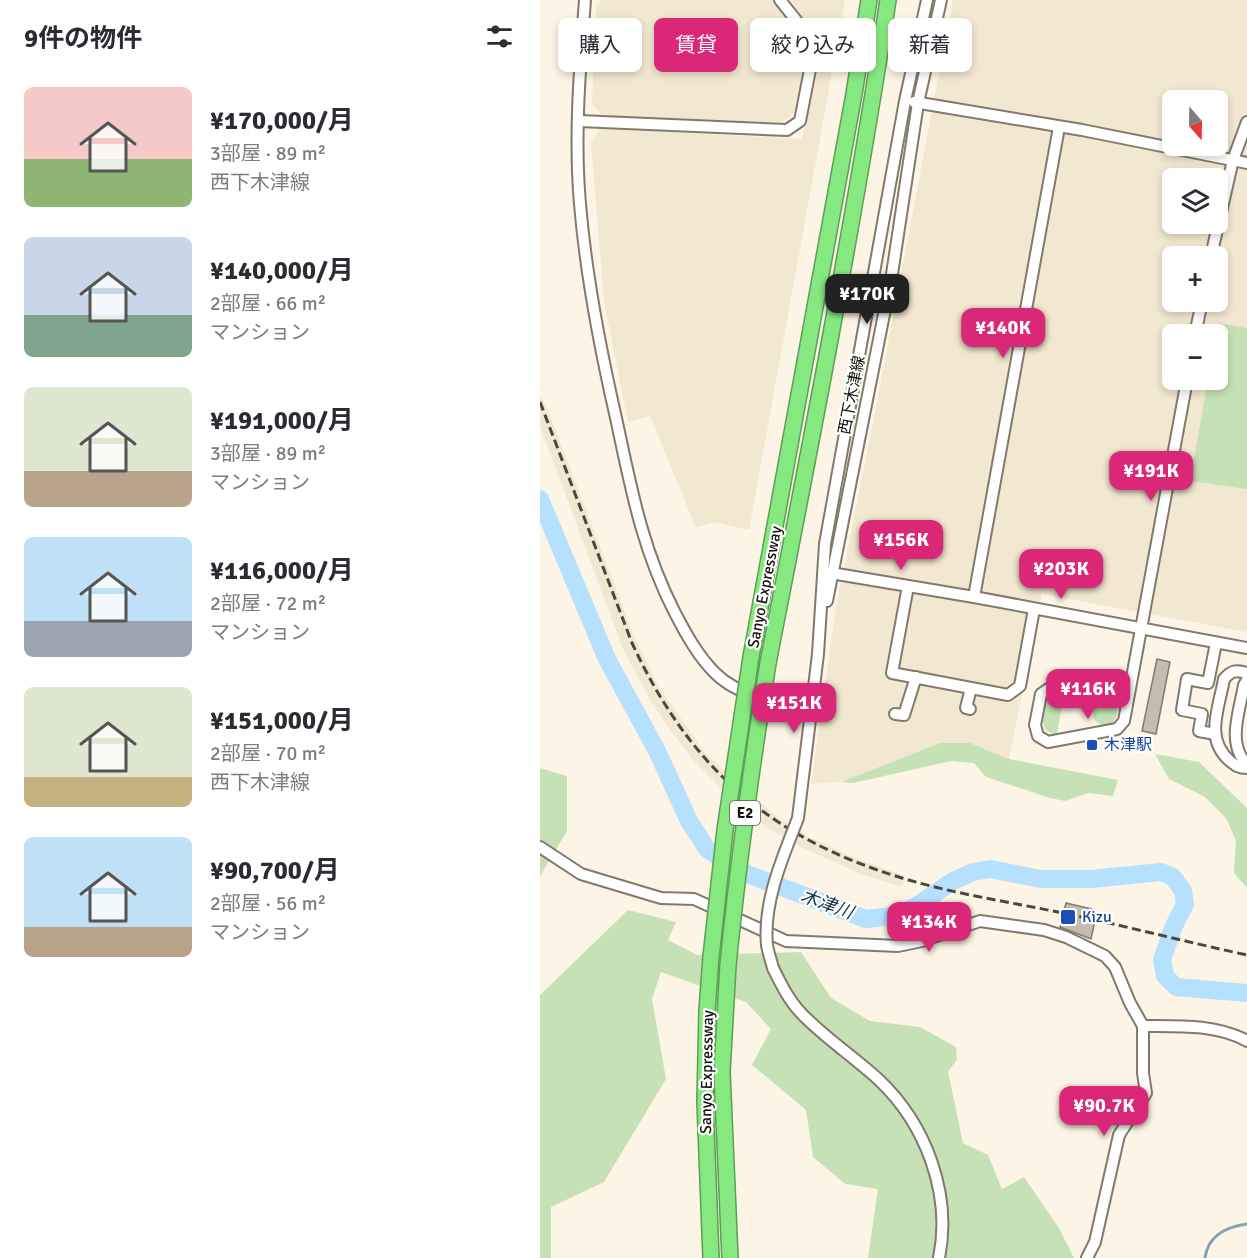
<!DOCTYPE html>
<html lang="ja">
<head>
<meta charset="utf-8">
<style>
  :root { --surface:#fff; --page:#f2f2f3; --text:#2b2b33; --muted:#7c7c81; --accent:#db2777 }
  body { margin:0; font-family:Signika,"Noto Sans JP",sans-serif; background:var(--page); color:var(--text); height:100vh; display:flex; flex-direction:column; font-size:22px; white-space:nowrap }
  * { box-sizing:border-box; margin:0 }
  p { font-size:20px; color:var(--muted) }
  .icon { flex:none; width:33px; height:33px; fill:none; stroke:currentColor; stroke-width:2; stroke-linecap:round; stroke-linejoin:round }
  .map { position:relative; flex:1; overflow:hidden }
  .sheet { display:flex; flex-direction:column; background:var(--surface); width:540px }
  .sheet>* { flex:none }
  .banner { position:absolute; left:18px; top:18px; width:570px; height:54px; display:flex; gap:12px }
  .needle { width:39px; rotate:160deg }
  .tools { position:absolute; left:622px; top:90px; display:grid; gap:12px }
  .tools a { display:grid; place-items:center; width:66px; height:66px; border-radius:9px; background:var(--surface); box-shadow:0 3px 9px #0003; font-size:30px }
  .price { position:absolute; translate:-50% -51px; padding:0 14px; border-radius:12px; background:var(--accent); color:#fff; font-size:20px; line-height:39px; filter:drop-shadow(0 2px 3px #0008) }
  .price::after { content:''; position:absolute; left:50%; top:36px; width:18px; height:14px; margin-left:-9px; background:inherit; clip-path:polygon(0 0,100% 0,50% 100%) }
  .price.current { background:#222; color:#fff }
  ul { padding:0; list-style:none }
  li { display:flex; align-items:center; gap:18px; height:150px; padding:0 24px }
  li span { display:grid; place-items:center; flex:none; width:168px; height:120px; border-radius:9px; color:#555 }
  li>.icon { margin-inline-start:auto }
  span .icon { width:72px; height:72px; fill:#fffc; stroke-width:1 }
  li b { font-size:26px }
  h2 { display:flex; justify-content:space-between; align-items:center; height:72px; padding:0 24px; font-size:26px }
  .tag { padding:0 21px; border-radius:9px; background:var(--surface); box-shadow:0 3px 9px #0003; font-size:21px; line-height:54px }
  .tag.current { background:var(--accent); color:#fff }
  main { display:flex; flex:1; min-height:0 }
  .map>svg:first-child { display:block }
</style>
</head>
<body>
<main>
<section class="sheet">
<h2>9件の物件<svg class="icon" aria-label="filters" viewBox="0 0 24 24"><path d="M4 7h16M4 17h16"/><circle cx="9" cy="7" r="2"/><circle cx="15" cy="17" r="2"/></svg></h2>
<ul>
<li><span style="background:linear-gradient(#f6c9c9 60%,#8fb573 0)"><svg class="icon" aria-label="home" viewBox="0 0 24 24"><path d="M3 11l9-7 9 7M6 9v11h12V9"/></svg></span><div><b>¥170,000/月</b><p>3部屋 · 89 m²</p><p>西下木津線</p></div></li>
<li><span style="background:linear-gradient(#c9d6e8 65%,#7fa58c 0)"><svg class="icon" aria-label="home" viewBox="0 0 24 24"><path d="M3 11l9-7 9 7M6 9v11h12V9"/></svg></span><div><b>¥140,000/月</b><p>2部屋 · 66 m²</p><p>マンション</p></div></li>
<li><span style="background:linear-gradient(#dfe7d0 70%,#b9a48a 0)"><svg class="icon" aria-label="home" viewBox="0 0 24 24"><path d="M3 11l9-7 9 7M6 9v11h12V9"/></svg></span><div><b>¥191,000/月</b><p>3部屋 · 89 m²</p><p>マンション</p></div></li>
<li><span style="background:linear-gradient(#bfe0f5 70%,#9aa5b1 0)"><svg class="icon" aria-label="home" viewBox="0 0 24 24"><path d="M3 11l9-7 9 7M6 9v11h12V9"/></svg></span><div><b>¥116,000/月</b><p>2部屋 · 72 m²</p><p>マンション</p></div></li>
<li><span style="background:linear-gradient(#dfe7d0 75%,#c2b280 0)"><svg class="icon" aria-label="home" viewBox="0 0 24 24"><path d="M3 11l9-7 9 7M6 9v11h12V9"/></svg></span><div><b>¥151,000/月</b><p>2部屋 · 70 m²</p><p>西下木津線</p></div></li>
<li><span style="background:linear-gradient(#bfe0f5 75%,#b9a48a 0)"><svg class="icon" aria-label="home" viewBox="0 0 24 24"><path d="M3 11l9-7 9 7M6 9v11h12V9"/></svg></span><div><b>¥90,700/月</b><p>2部屋 · 56 m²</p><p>マンション</p></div></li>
</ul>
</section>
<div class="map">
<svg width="707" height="1258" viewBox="0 0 707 1258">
  <rect width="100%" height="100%" fill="#fcf4e4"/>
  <!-- built -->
  <g fill="#f2e7d0" fill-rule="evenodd">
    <path d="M62,0h172l35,48 -15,65 -11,9 -178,-3 -13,-15 4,-99z"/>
    <path d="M250,0h55l-96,530 -36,-8 -17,6 -46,-112 -22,6 -24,-121 -13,-159 10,-13 201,10 21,-94z"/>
    <path d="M413,0h294v632l-205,-38 -33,165 -39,-16h-30l-99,39 -30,2 25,-177 34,-169zM633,100h45v46h-45zM633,178h45v46h-45zM633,256h45v46h-45zM633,334h45v46h-45z"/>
    <path d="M0,394l8,16 86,226 24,50 48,68 71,63 30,19 48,22 50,18 -3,11 -41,-13 -58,-26 -33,-18 -51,-44 -25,-25 -22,-29 -22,-32 -27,-51 -83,-223z"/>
  </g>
  <!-- green -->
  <g fill="#c7e1b6">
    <path d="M678,323l29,5v161l-57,-8 18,-101h10v-46h-2z"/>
    <path d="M516,692l8,1 -7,41c-23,0 -15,-35 -1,-42z"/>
    <circle cx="565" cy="713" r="12"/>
    <path d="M400,743h30l39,16 109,21 -5,16 -25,-3 -23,8 -15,-3 -64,-21 -12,-14 -23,-2 -98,22 -12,-1z"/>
    <path d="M615,754l44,8 48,46v80l-13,-15 2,-32 -10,-23 -21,-21 -36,-18z"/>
    <path d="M0,768l27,8v55l-27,45z"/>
    <path d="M88,910l48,12 -8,18 29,15 104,-3 30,46 39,23 50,6 36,20 1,12 -9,13 15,71 25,12 14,34 22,-12 35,51 15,30h-206l10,-69 -33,-5 -32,-27 -7,-47 -54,-45 19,-36 -25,-27 -85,-30 -9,27 14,80 -62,103 -53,25v51h-11v-263z"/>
  </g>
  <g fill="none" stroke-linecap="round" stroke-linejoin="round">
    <!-- stream -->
    <path stroke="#84a2b5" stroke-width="3" d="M665,1258c3,-23 21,-31 42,-34"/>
    <!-- river -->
    <path stroke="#b5e1fe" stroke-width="18" d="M0,499l67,160 50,92 32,70 18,28 40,25 119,45 27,-3 22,-9 38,-26 20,-9 17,-3 51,10h50l70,-7 12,5 10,14 2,13 -12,24 -11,32 3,16 11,11 71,6"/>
  </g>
  <!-- building -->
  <g fill="#c4bcad" stroke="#837b6d" stroke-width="1.5">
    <path d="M617,659l13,3 -14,72 -14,-3z"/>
    <path d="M526,903l26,6 -1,6 5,1 -5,23 -31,-12z"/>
  </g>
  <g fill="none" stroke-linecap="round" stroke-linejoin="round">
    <!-- minor casing -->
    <g stroke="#817a6c" stroke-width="14">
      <g id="minor">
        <path d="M45,0c-5,67 -11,136 -5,204 6,72 20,144 36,214 15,70 26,131 59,195 11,21 23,43 40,60 25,25 64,29 97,33"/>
        <path d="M374,102l168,28 165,33"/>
        <path d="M39,121l208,9 13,-9 15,-77 -35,-44"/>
        <path d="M671,256l22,-96 14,-38"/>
        <path d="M655,334l7,-32"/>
        <path d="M285,572l149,25 273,51"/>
        <path d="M368,586l-16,87 116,22 12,-9 14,-77"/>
        <path d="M434,597l85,-470"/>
        <path d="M287,601l65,-327 26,-171 23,-103"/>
        <path d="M707,673c-11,-3 -15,-3 -23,6 -5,29 -20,60 6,82 6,5 9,7 17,7"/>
        <path d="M707,680l-3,5c-4,25 -18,59 3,79"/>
        <path d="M588,697l-74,-12 -13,9 -6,31 3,11 10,6 69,-13 7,-8 63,-341"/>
        <path d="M430,709l-4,-1 5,-20"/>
        <path d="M355,714l9,1 12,-38"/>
        <path d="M675,734l-16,-3 3,-17 -20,-4 5,-31 21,4 8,-40"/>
        <path d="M258,818l20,-164 7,-110 80,-443 22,-101"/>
        <path d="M0,847l41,27 80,24 33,1 92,42 112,5 24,-5 58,-20 64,9 22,7 39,19 10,11 15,36 13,23v47l3,20 -27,42 -24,107 -8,16"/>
        <path d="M233,968c8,16 16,33 29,46 23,24 52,43 76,65 48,45 74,115 61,179"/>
        <path d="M603,1026c34,0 74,-2 104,15"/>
      </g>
    </g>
    <!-- highway casing -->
    <g stroke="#5d9d57" stroke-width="18">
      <g id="highway">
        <path d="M211,657l103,-563 15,-94"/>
        <path d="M228,663c43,-220 86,-441 120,-663"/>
        <path d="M171,957l-4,53 -2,92 6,156"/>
        <path d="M188,965l-6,107 8,186"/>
      </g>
    </g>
    <!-- minor -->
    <use href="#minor" stroke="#fff" stroke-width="10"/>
    <!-- highway -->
    <use href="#highway" stroke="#86e980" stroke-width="15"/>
    <!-- rail -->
    <path stroke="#4b473f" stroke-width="3" stroke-dasharray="9 4.5" stroke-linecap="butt" d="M0,402l92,241c58,125 138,195 270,235 49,15 101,23 151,33 65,13 129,30 194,44"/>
    <!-- minor-bridge casing -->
    <g stroke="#817a6c" stroke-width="14" stroke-linecap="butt">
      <path id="minor-bridge" d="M233,968c-2,-8 -5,-16 -6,-23 -4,-44 16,-88 31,-127"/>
    </g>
    <!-- highway-bridge casing -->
    <g stroke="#5d9d57" stroke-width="18" stroke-linecap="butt">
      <g id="highway-bridge">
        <path d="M171,957l14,-127 26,-173"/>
        <path d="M188,965c10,-101 24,-202 40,-302"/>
      </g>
    </g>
    <!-- minor-bridge -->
    <use href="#minor-bridge" stroke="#fff" stroke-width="10"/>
    <!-- highway-bridge -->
    <use href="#highway-bridge" stroke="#86e980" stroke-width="15"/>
  </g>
  <!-- markers -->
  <g fill="#1a4fb4" stroke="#fff" stroke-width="2">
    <rect x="546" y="739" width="12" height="12" rx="3"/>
    <rect x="520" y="909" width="16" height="16" rx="3"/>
  </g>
  <g text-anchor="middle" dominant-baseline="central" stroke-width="4.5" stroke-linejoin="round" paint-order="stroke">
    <!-- shield labels -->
    <rect fill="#fff" stroke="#595854" stroke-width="1.5" x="190" y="801" width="30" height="24" rx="4.5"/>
    <g font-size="15" font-weight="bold" fill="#12100a">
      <text x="205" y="813">E2</text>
    </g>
    <!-- street labels -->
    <g font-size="16" fill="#12100a" stroke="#fff">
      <text transform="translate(312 395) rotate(-79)">西下木津線</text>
      <text transform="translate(225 587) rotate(-79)">Sanyo Expressway</text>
      <text transform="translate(167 1072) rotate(-89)">Sanyo Expressway</text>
    </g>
    <!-- transit labels -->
    <g font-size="16" fill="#164399" stroke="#fff" text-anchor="start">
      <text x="564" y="745">木津駅</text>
      <text x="542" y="917">Kizu</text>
    </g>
    <!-- water labels -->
    <g font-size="18" font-style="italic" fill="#123447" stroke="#fff">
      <text transform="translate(287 904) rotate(20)">木津川</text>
    </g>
  </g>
</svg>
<div class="tools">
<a><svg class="needle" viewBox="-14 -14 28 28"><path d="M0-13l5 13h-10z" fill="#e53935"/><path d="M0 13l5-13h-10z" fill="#7c7c81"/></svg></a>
<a><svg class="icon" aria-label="layers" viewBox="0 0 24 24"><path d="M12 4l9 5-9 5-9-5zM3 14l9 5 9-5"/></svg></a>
<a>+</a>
<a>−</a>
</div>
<b class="price current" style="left:327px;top:325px">¥170K</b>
<b class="price" style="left:463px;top:359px">¥140K</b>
<b class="price" style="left:611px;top:502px">¥191K</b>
<b class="price" style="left:361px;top:571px">¥156K</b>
<b class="price" style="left:521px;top:600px">¥203K</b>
<b class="price" style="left:548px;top:720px">¥116K</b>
<b class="price" style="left:254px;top:734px">¥151K</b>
<b class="price" style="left:389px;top:953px">¥134K</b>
<b class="price" style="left:564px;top:1137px">¥90.7K</b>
<div class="banner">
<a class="tag">購入</a>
<a class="tag current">賃貸</a>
<a class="tag">絞り込み</a>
<a class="tag">新着</a>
</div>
</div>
</main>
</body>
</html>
